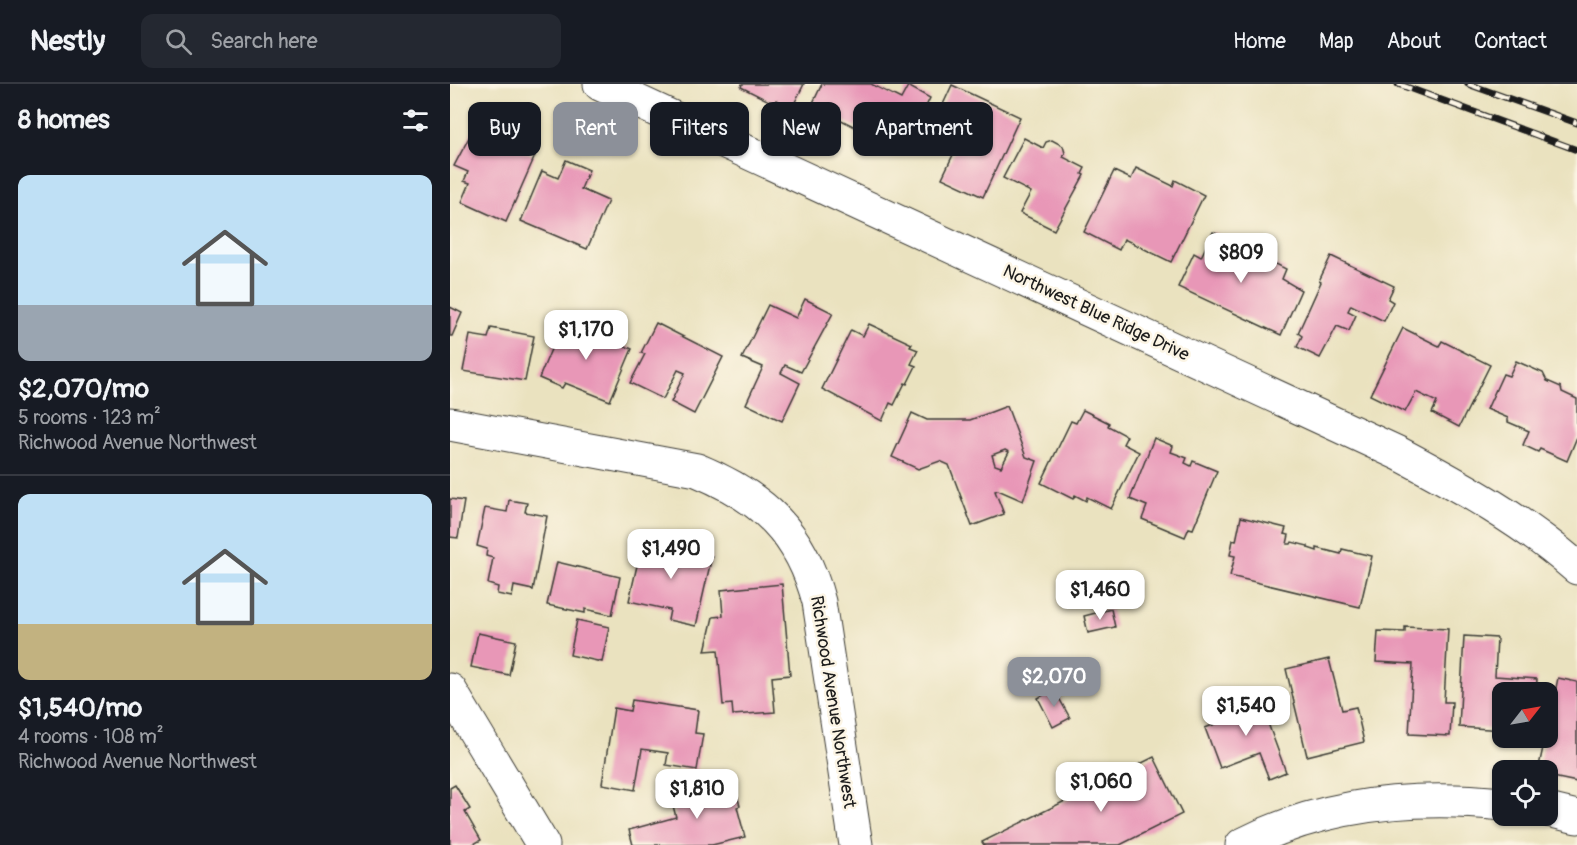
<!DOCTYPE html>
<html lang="en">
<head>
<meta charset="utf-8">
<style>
  :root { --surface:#171b24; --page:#242831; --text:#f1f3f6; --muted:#9ea1a6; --line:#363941; --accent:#8c9099 }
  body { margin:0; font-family:Pangolin,sans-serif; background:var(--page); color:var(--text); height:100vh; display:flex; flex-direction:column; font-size:22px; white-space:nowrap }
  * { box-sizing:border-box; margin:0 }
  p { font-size:20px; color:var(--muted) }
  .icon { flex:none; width:33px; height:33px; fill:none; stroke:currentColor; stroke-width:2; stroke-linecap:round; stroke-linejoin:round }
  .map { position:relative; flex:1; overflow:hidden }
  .side { display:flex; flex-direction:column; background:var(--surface); width:450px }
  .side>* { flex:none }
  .guide { position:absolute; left:18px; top:18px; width:570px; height:54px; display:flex; gap:12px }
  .needle { width:39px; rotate:59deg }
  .fabs { position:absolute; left:1042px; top:598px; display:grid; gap:12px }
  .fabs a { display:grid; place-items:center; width:66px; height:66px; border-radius:12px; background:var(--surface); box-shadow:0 2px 4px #0004; font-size:30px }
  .price { position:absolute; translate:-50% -51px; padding:0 14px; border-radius:12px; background:#fff; color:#222; font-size:20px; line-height:39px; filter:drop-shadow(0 2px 3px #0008) }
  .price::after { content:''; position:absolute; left:50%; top:36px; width:18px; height:14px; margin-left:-9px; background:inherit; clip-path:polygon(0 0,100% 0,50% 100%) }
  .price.on { background:var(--accent); color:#fff }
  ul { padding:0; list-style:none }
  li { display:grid; align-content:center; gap:12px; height:318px; padding:0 18px }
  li+li { border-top:2px solid var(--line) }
  li span { display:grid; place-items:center; height:186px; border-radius:12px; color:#555 }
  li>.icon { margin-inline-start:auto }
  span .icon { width:108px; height:108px; fill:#fffc; stroke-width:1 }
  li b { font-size:26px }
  h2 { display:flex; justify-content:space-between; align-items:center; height:72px; padding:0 18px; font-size:26px }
  .tag { padding:0 21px; border-radius:12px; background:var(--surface); box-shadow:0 2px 4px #0004; font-size:21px; line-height:54px }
  .tag.on { background:var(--accent); color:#fff }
  header { display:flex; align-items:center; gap:36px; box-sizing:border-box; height:84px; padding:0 30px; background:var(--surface); border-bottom:2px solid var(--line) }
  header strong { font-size:28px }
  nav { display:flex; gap:33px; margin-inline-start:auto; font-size:21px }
  .search { width:420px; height:54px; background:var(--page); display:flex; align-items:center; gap:15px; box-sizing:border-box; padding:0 21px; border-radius:12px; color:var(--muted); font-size:22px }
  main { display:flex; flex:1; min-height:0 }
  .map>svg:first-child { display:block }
</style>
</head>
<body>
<header>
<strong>Nestly</strong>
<div class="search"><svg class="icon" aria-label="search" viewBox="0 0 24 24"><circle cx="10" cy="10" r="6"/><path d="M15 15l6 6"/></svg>Search here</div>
<nav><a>Home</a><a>Map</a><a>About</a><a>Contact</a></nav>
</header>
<main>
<section class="side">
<h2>8 homes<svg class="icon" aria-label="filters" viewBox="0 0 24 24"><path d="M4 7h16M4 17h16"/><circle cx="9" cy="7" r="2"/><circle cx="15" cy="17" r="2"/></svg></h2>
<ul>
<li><span style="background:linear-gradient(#bfe0f5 70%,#9aa5b1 0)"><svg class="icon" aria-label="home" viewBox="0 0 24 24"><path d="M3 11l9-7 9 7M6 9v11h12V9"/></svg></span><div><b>$2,070/mo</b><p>5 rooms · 123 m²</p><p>Richwood Avenue Northwest</p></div></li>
<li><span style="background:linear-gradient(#bfe0f5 70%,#c2b280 0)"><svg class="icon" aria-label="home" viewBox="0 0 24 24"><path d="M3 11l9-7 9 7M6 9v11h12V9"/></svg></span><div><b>$1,540/mo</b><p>4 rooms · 108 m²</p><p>Richwood Avenue Northwest</p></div></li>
</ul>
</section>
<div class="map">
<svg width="1127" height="761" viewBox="0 0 1127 761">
  <rect width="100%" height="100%" fill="#fcf5e5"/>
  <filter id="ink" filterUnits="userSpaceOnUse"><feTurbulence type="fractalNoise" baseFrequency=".0167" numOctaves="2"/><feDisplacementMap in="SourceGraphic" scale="12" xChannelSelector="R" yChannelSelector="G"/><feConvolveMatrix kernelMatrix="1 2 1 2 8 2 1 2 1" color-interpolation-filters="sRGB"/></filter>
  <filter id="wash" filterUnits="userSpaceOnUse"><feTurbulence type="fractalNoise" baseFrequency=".008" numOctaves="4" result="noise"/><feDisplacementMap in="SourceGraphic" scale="24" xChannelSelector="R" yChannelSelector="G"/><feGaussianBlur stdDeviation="1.35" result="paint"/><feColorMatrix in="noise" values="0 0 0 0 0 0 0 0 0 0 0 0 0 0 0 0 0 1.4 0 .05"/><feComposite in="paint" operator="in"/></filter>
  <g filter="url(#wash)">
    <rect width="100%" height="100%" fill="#eae2bf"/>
    <g id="blocks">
      <!-- building -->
      <g fill="#e897b7" fill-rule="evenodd">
        <path d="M292,0h62l-12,24 -16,-8 -1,4 -34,-17z"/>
        <path d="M372,0h49l30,15 7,-13 22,12 -14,29 -20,-10 -10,20 -28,-14 -3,4 -43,-22z"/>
        <path d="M502,1l68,32 -37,80 -41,-19 19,-40 -28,-12z"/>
        <path d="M23,46l62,26 -29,66 -44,-20 8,-19 -6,-2 4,-9 -14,-6z"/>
        <path d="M574,54l19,10 3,-6 6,-2 11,6 2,7 -2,4 22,11 -3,6 2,1 -30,55 -34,-17 11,-21 -28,-14z"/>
        <path d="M116,76l23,10 -8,19 27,12 -21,48 -66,-28 21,-50 16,7z"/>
        <path d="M686,84l37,18 2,-6 29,15 -33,67 -47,-23 -5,11 -35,-18 30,-61 17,8z"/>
        <path d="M763,148l73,37 -4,10 19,11 -20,45 -103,-48 16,-34 7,4z"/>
        <path d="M881,172l63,30 -6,13 5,3 -9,19 -33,-16 -3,6 8,4 -7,16 -12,-5 -17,32 -23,-11 5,-11 -4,-3 23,-51 -2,-1z"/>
        <path d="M355,215l28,14 -32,59 -16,-7 -4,8 19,10 -18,38 -36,-17 17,-37 -21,-9 26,-53 28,13z"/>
        <path d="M0,223l12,6 -10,23h-2z"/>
        <path d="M124,237l28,11 -2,4 32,13 -22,52 -45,-18 -3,5 -23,-10 18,-43 4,2 4,-9 5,2z"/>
        <path d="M206,239l67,34 -29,57 -23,-12 14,-29 -7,-3 -15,29 -33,-16 15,-29 -4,-1z"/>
        <path d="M419,240l43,20 -2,3 8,3 -7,14 5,2 -9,18 -2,-1 -11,22 -4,-2 -8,18 -60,-32 29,-59 12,6z"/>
        <path d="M41,244l43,8 -9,45 -62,-10 7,-36 18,3z"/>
        <path d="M953,244l36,18 3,-5 48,24 -31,62 -27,-14 5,-11 -21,-10 -11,20 -35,-17z"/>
        <path d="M1066,277l27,12 4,8 14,6 1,5 15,7v38l-10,24 -27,-12 -2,3 -15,-7 6,-14 -21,-9v-4l-21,-9 16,-35 6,2z"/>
        <path d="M557,322l19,51 11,4 -14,40 -25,-11 -3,1 9,23 -32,12 -23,-61 -9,-4 -22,8 -26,-12 20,-44 15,7h43zM555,366l4,2 -8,15 -6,-2 -3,-10z"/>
        <path d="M633,326l26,13 -1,3 19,10 -4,8 16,8 -28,57 -24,-12 -1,4 -11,-6 -2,4 -32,-16 30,-62 5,2z"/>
        <path d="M704,354l19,8 -2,6 16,6 -2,5 6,3 2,-5 24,10 -24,58 -4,-1 -4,9 -43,-18 5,-13 -17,-7z"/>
        <path d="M0,415l14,2 -6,37 -8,-1z"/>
        <path d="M59,416l18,3 -2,9 22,4 -14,74 -19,-4 -2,11 -15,-3 1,-7 -10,-3 5,-26 -7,-2 1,-7 -10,-3 8,-38 22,4z"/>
        <path d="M791,433l45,11 -2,6 5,1 -2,9h4l1,-2 16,4v2l9,3v-3l24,6 1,-5 30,7 -12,51 -130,-31 5,-20 -5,-1 3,-15 3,1z"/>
        <path d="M193,455l69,17 -16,70 -28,-6 2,-10 -41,-9z"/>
        <path d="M107,478l63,15 -8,38 -27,-6v4l-38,-8z"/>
        <path d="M332,500l8,91 -18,2 3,35 -42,3 -1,-11 -9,1 -5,-55 -13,1 8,-34 10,-1 -2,-26z"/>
        <path d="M661,525l4,18 -27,6 -4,-17z"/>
        <path d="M127,536l32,7 -7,35 -32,-7z"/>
        <path d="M955,543l43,2 -4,73h8l-2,34 -41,-2 4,-70 -37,-2 2,-31 27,1z"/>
        <path d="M28,549l38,8 -7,34 -38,-8z"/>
        <path d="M1014,552l33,2 -2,38 42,3 -1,14h-33v37l-44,-3z"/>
        <path d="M879,575l13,51 14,-3 8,35 -57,14 -21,-87z"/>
        <path d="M1108,594l19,4v100l-29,-6v-5h-10l7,-33h3v-12z"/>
        <path d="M604,605l16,29 -17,9 -15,-29z"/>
        <path d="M808,612l28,76 -17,7 -10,-26 -39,15 -15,-40 21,-8 -4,-10z"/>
        <path d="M182,616l66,10 -3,23 8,1 -6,36 -31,-5 2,-12 -26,-4 -7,41 -33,-6 12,-76 16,3z"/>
        <path d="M704,673l28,57 -62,31h-136l-2,-3z"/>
        <path d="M283,696l7,26 -3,1 8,30 -33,8h-79l-4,-15 47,-13 -4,-15 18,-5 -1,-4z"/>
        <path d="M5,701l15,24 -5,3 16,28 -9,5h-22v-57z"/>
      </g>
    </g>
  </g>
  <g filter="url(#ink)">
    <use href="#blocks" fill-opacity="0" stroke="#3b3a34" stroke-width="1.5"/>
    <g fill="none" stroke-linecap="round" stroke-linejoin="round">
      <!-- minor casing -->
      <g stroke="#3b3a34" stroke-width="35">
        <g id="minor">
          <path d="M150,0l800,370c62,33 124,67 177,114"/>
          <path d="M0,340l247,46c65,27 104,62 122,132l37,243"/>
          <path d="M0,606l93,155"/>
          <path d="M1098,726l29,7"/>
          <path d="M792,761c81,-42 172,-50 261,-41"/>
        </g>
      </g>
      <!-- minor -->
      <use href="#minor" stroke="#fff" stroke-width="33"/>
      <!-- rail casing -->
      <g stroke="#1c1c1c" stroke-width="7">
        <g id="rail">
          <path d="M948,0l179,66"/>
          <path d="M1018,0l109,39"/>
        </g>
      </g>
      <!-- rail -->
      <use href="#rail" stroke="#fcf5e5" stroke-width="4.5" stroke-dasharray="14" stroke-linecap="butt"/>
    </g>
  </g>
  <g text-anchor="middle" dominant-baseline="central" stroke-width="5" stroke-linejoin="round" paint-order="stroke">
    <!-- street labels -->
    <g font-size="18" fill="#1c1c1c" stroke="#fcf5e5">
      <text transform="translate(646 229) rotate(25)">Northwest Blue Ridge Drive</text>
      <text transform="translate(383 618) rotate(81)">Richwood Avenue Northwest</text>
    </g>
  </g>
</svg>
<div class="fabs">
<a><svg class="needle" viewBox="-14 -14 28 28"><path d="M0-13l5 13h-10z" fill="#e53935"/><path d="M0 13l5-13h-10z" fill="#9ea1a6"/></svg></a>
<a><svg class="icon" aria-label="locate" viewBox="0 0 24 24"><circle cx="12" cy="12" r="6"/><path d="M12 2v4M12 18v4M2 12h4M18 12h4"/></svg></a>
</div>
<b class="price" style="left:791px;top:200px">$809</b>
<b class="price" style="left:136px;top:277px">$1,170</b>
<b class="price" style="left:221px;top:496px">$1,490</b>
<b class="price" style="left:650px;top:537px">$1,460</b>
<b class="price on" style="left:604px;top:624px">$2,070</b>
<b class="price" style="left:796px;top:653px">$1,540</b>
<b class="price" style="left:651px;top:729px">$1,060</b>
<b class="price" style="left:247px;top:736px">$1,810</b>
<div class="guide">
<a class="tag">Buy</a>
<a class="tag on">Rent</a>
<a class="tag">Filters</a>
<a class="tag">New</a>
<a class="tag">Apartment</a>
</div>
</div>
</main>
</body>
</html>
